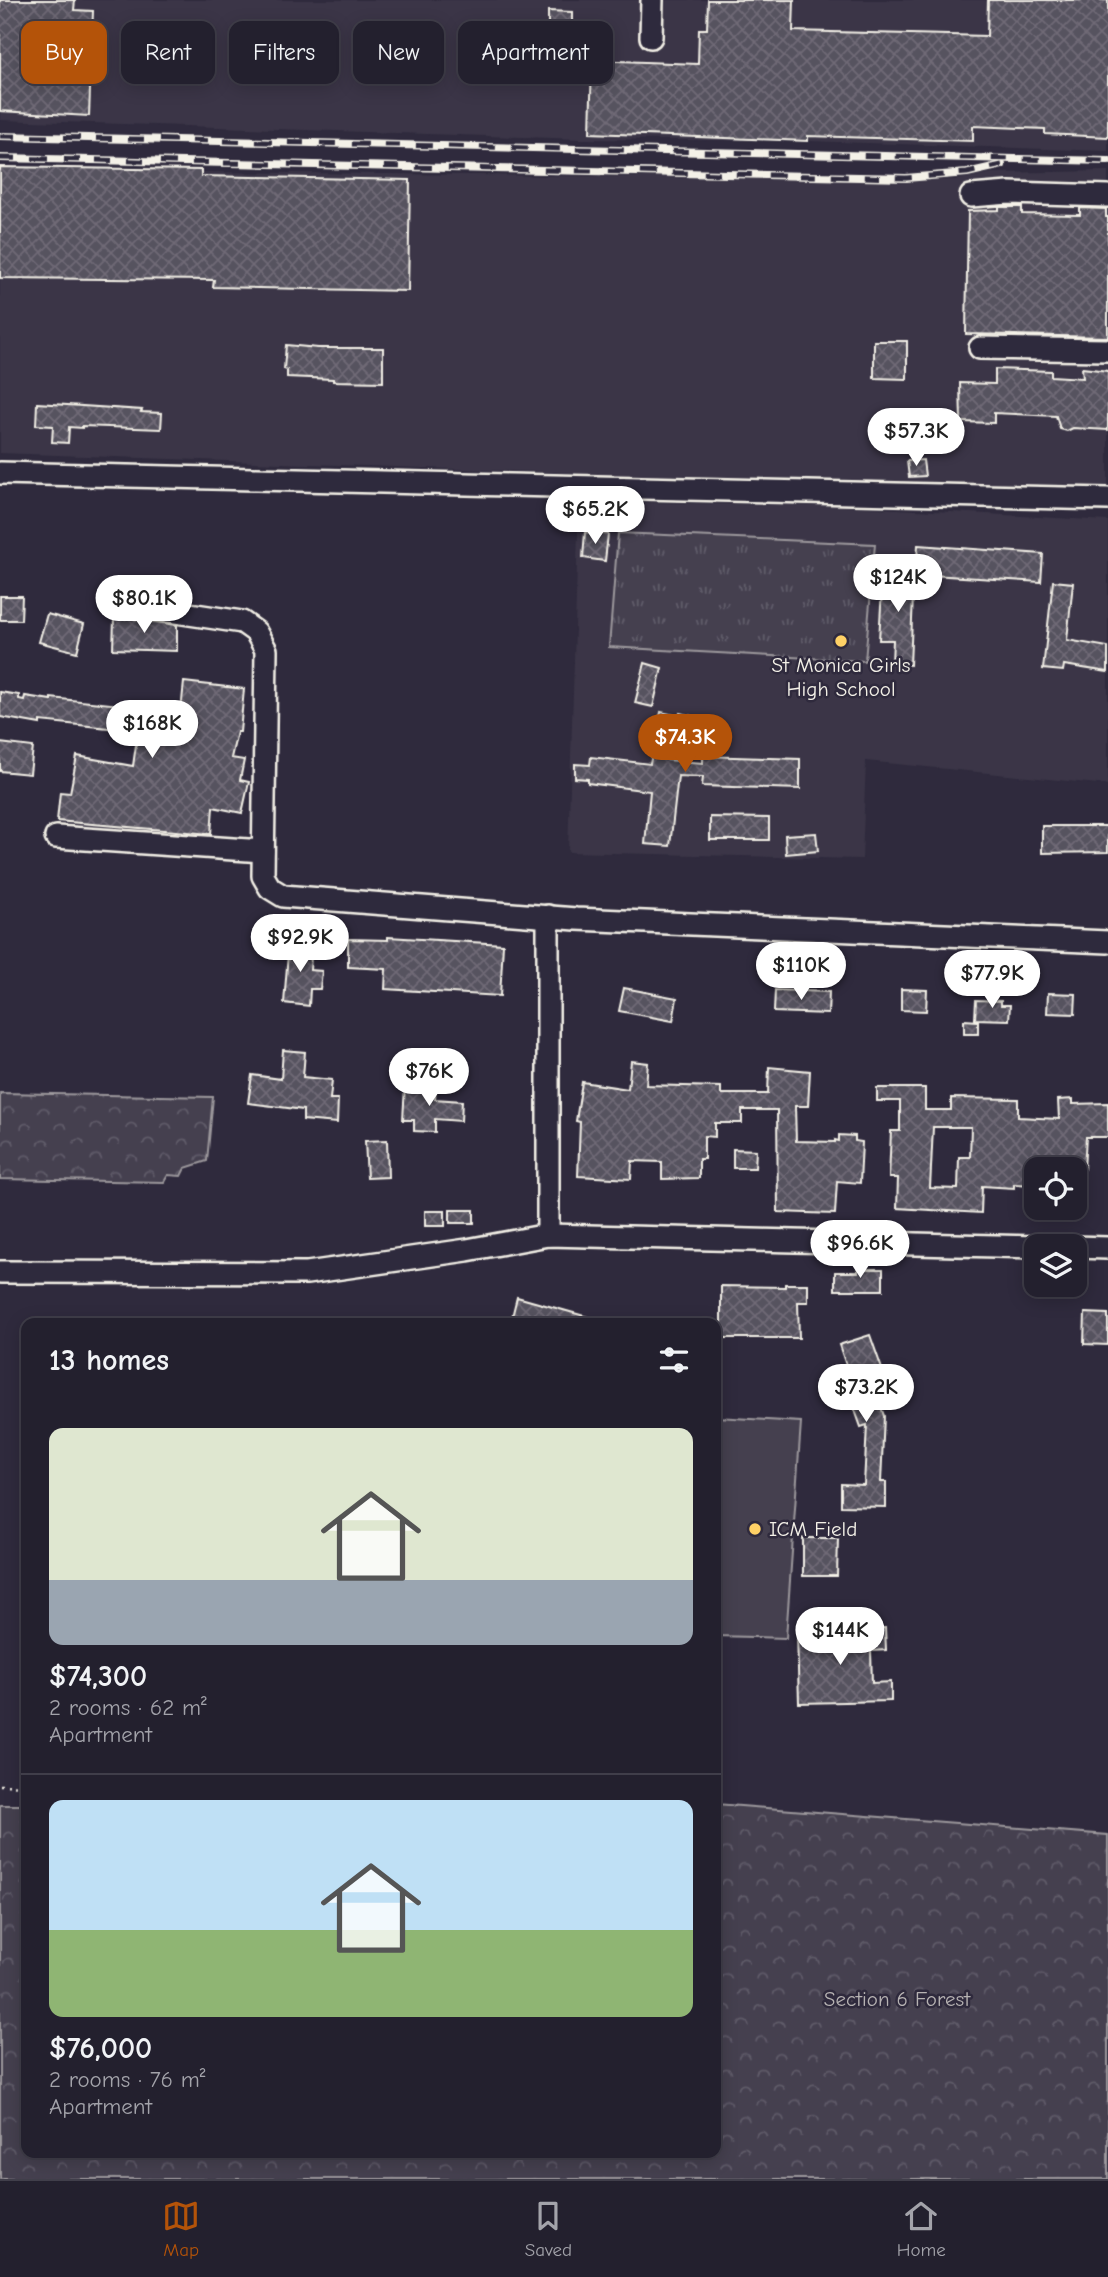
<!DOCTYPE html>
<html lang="en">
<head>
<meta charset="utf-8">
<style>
  :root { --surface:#23202e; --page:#2b2836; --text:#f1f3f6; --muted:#a3a3aa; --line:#403e4a; --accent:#b45309 }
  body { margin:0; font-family:"Comic Neue",sans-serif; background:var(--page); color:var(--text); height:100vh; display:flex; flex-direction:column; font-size:26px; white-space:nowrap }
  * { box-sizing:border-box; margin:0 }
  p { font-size:23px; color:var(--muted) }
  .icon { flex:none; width:38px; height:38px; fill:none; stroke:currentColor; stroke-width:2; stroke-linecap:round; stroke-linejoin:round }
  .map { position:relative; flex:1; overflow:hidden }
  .details { position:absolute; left:21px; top:1318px; width:700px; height:840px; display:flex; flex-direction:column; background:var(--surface); border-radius:14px; box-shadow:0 4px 18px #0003,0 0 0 2px var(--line) }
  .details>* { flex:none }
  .guide { position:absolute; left:21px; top:21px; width:700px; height:63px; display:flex; gap:14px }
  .tools { position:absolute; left:1024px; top:1157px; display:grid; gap:14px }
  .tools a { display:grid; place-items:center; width:63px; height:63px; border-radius:14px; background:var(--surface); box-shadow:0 4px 18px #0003,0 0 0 2px var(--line); font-size:35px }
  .price { position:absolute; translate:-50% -60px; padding:0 16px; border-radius:24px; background:#fff; color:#222; font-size:23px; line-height:46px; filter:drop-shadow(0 2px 4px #0008) }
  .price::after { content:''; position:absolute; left:50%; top:42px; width:21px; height:16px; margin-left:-10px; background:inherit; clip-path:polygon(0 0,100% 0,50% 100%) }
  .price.on { background:var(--accent); color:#fff }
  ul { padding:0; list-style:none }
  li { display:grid; align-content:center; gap:14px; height:371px; padding:0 28px }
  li+li { border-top:2px solid var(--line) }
  li span { display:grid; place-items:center; height:217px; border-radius:14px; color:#555 }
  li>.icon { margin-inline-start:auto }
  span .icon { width:126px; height:126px; fill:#fffc; stroke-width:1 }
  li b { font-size:30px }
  h2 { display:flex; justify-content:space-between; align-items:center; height:84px; padding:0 28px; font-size:30px }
  .tag { padding:0 24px; border-radius:14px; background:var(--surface); box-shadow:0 4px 18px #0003,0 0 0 2px var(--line); font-size:24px; line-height:63px }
  .tag.on { background:var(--accent); color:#fff }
  .menu { display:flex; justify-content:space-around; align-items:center; height:98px; border-top:2px solid var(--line); background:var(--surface); font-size:19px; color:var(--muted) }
  .menu a { display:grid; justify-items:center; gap:4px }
  .menu .on { color:var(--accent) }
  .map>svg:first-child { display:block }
</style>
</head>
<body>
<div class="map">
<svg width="1108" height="2179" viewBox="0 0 1108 2179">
  <defs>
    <pattern id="forest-crowns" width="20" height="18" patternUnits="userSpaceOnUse" patternTransform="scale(1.75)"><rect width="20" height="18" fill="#454050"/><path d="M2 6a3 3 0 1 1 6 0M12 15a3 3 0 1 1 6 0" fill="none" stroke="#605c69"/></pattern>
    <pattern id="park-tufts" width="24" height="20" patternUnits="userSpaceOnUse" patternTransform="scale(1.75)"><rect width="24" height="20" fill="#454050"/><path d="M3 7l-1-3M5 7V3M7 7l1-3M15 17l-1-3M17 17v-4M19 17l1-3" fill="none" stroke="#605c69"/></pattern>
    <pattern id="building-cross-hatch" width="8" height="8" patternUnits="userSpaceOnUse" patternTransform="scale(1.75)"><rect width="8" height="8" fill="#56525f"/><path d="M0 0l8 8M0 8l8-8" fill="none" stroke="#6f6b76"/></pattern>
  </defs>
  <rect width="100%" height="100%" fill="#2f2a3d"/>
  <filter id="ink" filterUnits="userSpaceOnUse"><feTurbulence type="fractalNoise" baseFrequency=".0143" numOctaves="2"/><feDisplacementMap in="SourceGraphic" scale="14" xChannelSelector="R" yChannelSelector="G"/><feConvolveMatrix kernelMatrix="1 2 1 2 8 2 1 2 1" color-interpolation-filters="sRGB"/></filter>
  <g filter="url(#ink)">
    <!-- built -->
    <g fill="#3b3647">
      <path d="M0,0h1108v151l-300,-10 -226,-2 -582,-19z"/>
      <path d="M0,170l954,10 38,-7 116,-2v315l-224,-2 -884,-31z"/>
      <path d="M579,501l266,5 263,15v264l-242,-24 -4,98 -294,-7z"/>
    </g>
    <!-- forest -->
    <g fill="url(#forest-crowns)" stroke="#9c989c" stroke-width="2">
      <path d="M0,1093l213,4 -6,64 -22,7 -4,8 -13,-1 -4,7 -164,-3z"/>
      <path d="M716,1804l392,31v344h-1108v-374h26v347h690z"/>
    </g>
    <!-- park -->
    <path fill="url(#park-tufts)" stroke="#9c989c" stroke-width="2" d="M618,533l257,11 -10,117 -256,-14z"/>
    <!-- pitch -->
    <path fill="#454050" stroke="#9c989c" stroke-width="2" d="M716,1417l85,5 -15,216 -70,-2z"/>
    <!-- building -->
    <g fill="url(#building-cross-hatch)" stroke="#f4f1e8" stroke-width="2" fill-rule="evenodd">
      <path d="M0,0h75l-1,10 19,1 -4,105 -89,-5z"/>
      <path d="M708,0h86l-1,31 194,5 1,-36h120v137l-63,-3v-5l-72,-3v15l-165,-5v5l-218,-8 2,-73 106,4 1,-35h8z"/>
      <path d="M548,11l24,1v13l-24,-1z"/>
      <path d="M0,167l201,3v6l209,4 -2,111 -195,-4 1,-7 -214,-2z"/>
      <path d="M999,207h23v7l58,1v-7l26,1v8h2v120l-142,-3 2,-123 31,-1z"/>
      <path d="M874,341h33v38l-33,-1z"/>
      <path d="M286,345l32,3h65v34l-50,-1v-2l-46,-2v-7l-3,-1z"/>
      <path d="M1082,368l26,3v59l-35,-2 -6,3 -7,-2 -4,-13 -62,-3v10l-33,-1 -1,-39 35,1v-15l56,2v5l32,2z"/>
      <path d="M37,403l105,7 -1,2 21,1 -1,16 -79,-3v2l-13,-1 -1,16 -16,-1 1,-16 -17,-1z"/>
      <path d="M923,460l2,16 -16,1 -2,-16z"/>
      <path d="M585,532l23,2 -3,27 -22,-3z"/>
      <path d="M918,545l125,9 -2,28 -125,-8z"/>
      <path d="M883,572l31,2 -4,91 -18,-2 1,-23h-14z"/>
      <path d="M1053,581l20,2 -6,57 41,7v25l-44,-7 -1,6 -20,-2z"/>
      <path d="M130,582l15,2 -1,10h-12l-4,2z"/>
      <path d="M0,596h22l-1,24h-21z"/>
      <path d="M47,614l37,10 -7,28 -38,-10z"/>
      <path d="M126,614l8,5 43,6v26l-64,-2 1,-30h11z"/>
      <path d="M645,663l17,5 -9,39 -18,-4z"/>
      <path d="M184,682l60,7 -4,43h-3l-6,26 13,2 -4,20 9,2 -7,31 -29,-6 -2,27 -154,-13 3,-29 10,1 7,-37 56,10 5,-35 -98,-10v3l-40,-7v-25l19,3v4l5,1 1,-4 26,4v-2l130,13z"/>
      <path d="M661,712l18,4 1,-3 27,7 -5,18 -28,-8 -6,30 35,3v-7l97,3v30l-98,-3 1,-9 -25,-1 -8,70 -25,-2 5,-53 -62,-8v-4l-13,-1v-14l15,1 1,-8 59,7z"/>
      <path d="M0,743l33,4 -3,27 -30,-3z"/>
      <path d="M710,817l59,1v22h-59z"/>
      <path d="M1042,826h66v26l-66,1z"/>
      <path d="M816,833l2,18 -32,3 -1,-19z"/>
      <path d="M388,937l115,7 -3,52 -115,-7 1,-20 -38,-2v-28l40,1z"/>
      <path d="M289,941l23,2 -2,27 12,1 -2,18h-10l-1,17 -25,-3z"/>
      <path d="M624,988l53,10 -4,23 -54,-10z"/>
      <path d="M901,989l26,1 -1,21 -25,-1z"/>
      <path d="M775,990l54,2 -1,22 -54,-2z"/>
      <path d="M1048,993l28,1 -1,20 -28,-1z"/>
      <path d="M976,1000l25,1v4h9l-1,15 -34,-1z"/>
      <path d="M964,1020l14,1v13h-14z"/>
      <path d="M283,1050l22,2 -2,25 29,3 -2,19h8l-1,24 -34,-3v-10l-55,-7 4,-28 29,4z"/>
      <path d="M631,1061l17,2 -2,22 75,2v7h47l1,-27 41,4 -2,35h-13l1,35 39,1v-2l4,1v-6l16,1v5l7,1 -2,41 -23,-2 -2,33 -57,-2 -1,-102h-35v13h-27v14l-11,-1v23h-5v19l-37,1v-17l-30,-1 -1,18 -53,-3 2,-54 -4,-1 6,-39 46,7z"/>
      <path d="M405,1086l31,2 -1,11 27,2 -1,20 -26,-2v13l-21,-1v-11h-11z"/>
      <path d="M877,1088h48v22h26v-12l67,1v18l41,2 -1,-19 15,-1v5l35,-1v34h-22l-2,32h-48v16l-22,-1v4l-32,-2 -1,27 -84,-5 1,-30h-9l2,-47h9v-30h-23zM933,1127h38l-1,30h-11l-1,32 -28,-1z"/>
      <path d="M387,1140l1,37 -21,1 -2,-37z"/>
      <path d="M733,1149l23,1 -1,18h-22z"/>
      <rect x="450" y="1210" width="24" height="13"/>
      <rect x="425" y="1211" width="20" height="15"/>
      <path d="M858,1269h25v21h-48v-18h23z"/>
      <path d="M785,1284h23v18h-10l1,36h-78v-52l64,1z"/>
      <path d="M517,1297l78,22 -1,4h-61l-21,-6z"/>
      <path d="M1085,1313l23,1v31l-24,-1z"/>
      <path d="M870,1335l12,34 -13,4 15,43 -3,66h5v25l-45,-1v-22l23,1 3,-60 -6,2 -10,-28 6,-2 -18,-52z"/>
      <path d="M803,1538h35l-1,38h-34z"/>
      <path d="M885,1628l1,22 -15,1 1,32 19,-1v19l-92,2 -2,-69z"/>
    </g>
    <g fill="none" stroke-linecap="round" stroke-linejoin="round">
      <!-- minor casing -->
      <g stroke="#f4f1e8" stroke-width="26">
        <g id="minor">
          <path d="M651,37l1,-37"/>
          <path d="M971,196l38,-3 99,3"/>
          <path d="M980,348l128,2"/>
          <path d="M0,473l1108,26"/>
          <path d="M136,606l106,16 14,10 10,18 -3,226 7,12 13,8 293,23 532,23"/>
          <path d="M56,837l207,14"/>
          <path d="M548,1235v-319"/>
          <path d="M1074,1247l34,1"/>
          <path d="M0,1272l307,1 160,-23 81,-15 488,12"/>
        </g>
      </g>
      <!-- path -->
      <path stroke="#f4f1e8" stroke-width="2.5" stroke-dasharray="2 5" stroke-linecap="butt" d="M0,1785l26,1"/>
      <!-- minor -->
      <use href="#minor" stroke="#2f2a3d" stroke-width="21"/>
      <!-- rail casing -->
      <g stroke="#f4f1e8" stroke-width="8">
        <g id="rail">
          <path d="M0,136l1108,25"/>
          <path d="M0,158l906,20 61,-5 35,-8"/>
        </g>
      </g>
      <!-- rail -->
      <use href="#rail" stroke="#2f2a3d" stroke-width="5" stroke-dasharray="16" stroke-linecap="butt"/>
    </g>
  </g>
  <!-- markers -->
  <g fill="#ffd166" stroke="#2f2a3d" stroke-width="2.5">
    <circle cx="841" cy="641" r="7"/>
    <circle cx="755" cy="1529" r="7"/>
  </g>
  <g text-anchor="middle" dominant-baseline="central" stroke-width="5" stroke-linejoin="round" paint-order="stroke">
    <!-- poi labels -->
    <g font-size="21" fill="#f4f1e8" stroke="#2f2a3d">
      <text x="841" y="665">St Monica Girls<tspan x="841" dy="24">High School</tspan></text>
      <text x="769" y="1529" text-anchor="start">ICM Field</text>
    </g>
    <!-- park labels -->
    <g font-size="21" fill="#b7b3b3" stroke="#2f2a3d">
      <text x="897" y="1999">Section 6 Forest</text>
    </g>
  </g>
</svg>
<div class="tools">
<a><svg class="icon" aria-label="locate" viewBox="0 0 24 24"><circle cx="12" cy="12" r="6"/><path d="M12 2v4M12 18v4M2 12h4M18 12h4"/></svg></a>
<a><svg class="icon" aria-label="layers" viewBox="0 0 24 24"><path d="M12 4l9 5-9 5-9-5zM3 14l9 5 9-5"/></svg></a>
</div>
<b class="price" style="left:916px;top:468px">$57.3K</b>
<b class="price" style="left:595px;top:546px">$65.2K</b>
<b class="price" style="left:898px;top:614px">$124K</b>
<b class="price" style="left:144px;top:635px">$80.1K</b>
<b class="price" style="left:152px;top:760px">$168K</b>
<b class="price on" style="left:685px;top:774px">$74.3K</b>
<b class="price" style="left:300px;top:974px">$92.9K</b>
<b class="price" style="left:801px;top:1002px">$110K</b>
<b class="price" style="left:992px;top:1010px">$77.9K</b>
<b class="price" style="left:429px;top:1108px">$76K</b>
<b class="price" style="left:860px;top:1280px">$96.6K</b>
<b class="price" style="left:866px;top:1424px">$73.2K</b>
<b class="price" style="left:840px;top:1667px">$144K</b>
<div class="guide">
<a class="tag on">Buy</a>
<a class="tag">Rent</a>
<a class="tag">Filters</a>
<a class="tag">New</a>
<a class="tag">Apartment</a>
</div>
<section class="details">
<h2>13 homes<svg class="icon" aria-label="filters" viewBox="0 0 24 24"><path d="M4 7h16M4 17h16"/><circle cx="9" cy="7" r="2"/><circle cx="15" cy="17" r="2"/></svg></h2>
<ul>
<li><span style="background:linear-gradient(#dfe7d0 70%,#9aa5b1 0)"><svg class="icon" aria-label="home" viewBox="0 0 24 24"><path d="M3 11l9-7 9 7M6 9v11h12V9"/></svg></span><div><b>$74,300</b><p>2 rooms · 62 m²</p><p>Apartment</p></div></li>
<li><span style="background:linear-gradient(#bfe0f5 60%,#8fb573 0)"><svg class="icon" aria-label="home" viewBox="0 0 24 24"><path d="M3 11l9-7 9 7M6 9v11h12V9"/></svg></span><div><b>$76,000</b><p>2 rooms · 76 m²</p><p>Apartment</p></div></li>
</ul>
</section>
</div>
<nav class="menu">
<a class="on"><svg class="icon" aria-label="map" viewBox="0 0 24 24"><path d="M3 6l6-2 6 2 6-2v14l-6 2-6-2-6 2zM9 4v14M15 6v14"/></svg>Map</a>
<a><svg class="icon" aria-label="saved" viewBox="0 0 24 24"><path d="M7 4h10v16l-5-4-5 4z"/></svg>Saved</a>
<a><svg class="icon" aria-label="home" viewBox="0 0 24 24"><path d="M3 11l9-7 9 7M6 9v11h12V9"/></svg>Home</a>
</nav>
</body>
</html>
